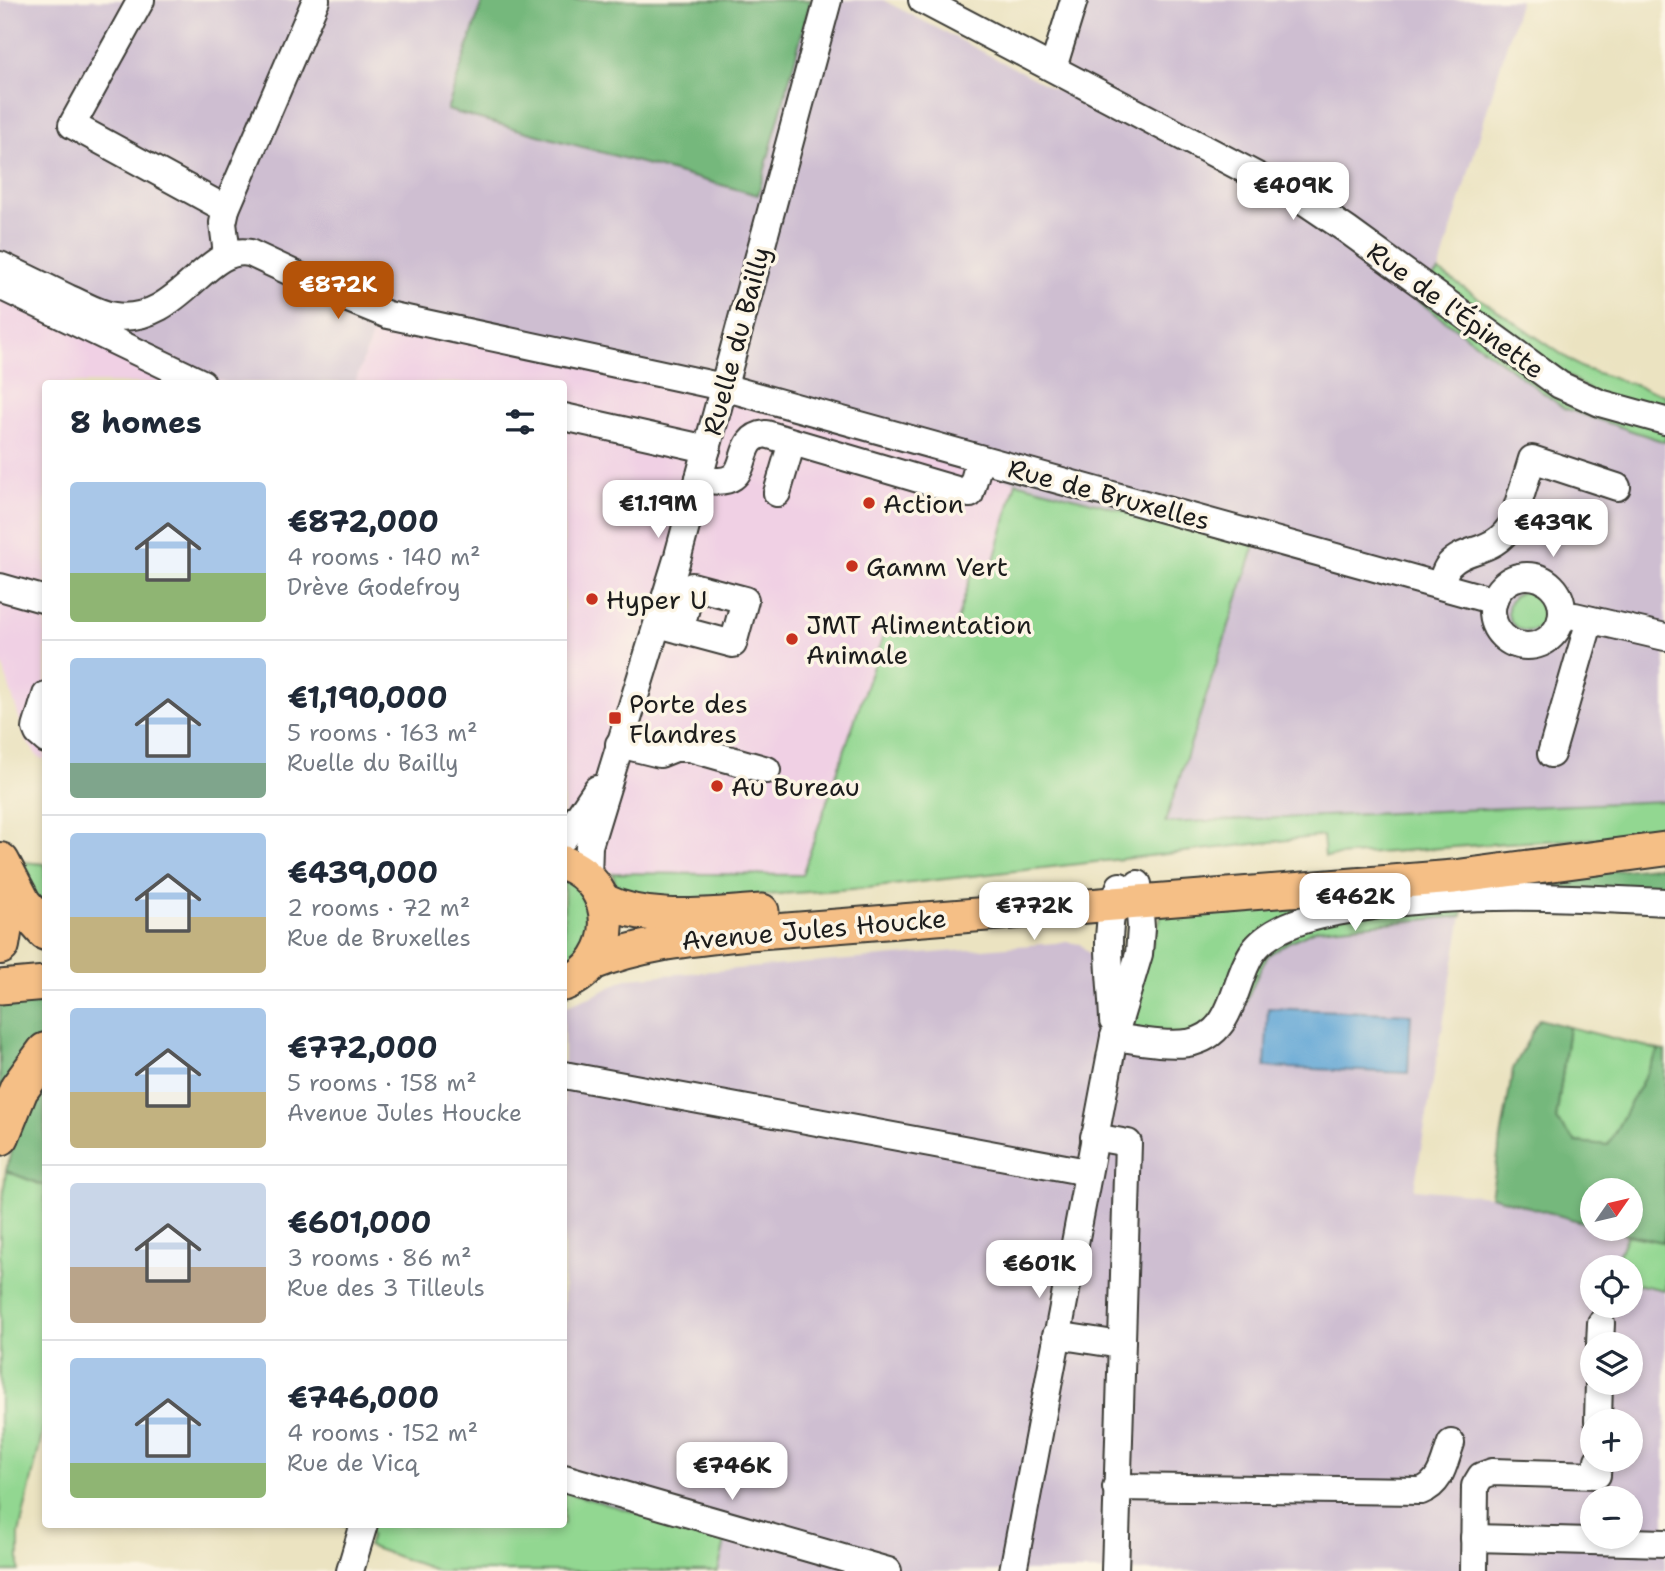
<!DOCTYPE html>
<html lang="en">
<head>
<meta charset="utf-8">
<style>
  :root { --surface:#fff; --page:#f2f2f3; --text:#1f2937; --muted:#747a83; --line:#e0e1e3; --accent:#b45309 }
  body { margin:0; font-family:"Shantell Sans",sans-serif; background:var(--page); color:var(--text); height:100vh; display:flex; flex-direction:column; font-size:26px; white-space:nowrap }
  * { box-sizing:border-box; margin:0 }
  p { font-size:23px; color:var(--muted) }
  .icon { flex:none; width:38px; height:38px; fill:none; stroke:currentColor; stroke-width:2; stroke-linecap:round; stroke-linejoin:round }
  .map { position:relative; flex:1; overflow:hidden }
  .drawer { position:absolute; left:42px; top:380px; width:525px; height:1148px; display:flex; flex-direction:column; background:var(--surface); border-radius:7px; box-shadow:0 4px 10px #0003 }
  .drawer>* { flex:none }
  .needle { width:46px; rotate:56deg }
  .buttons { position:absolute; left:1580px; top:1178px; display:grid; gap:14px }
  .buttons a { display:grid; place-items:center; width:63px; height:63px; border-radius:50%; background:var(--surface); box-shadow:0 4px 10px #0003; font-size:35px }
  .price { position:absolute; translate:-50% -60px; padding:0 16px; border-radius:14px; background:#fff; color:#222; font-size:23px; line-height:46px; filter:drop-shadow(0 2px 4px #0008) }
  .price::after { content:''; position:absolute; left:50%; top:42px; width:21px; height:16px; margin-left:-10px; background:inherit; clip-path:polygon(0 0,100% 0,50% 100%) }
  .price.selected { background:var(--accent); color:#fff }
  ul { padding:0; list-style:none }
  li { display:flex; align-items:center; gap:21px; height:175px; padding:0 28px }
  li+li { border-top:2px solid var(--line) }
  li span { display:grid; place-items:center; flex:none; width:196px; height:140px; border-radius:7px; color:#555 }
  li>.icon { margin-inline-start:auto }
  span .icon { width:84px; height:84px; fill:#fffc; stroke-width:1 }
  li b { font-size:30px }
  h2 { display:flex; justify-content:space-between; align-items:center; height:84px; padding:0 28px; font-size:30px }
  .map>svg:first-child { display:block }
</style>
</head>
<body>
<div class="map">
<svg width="1665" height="1571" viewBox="0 0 1665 1571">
  <rect width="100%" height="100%" fill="#fcf5e5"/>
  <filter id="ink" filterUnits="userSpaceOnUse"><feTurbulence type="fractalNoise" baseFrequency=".0143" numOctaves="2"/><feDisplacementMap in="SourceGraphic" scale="14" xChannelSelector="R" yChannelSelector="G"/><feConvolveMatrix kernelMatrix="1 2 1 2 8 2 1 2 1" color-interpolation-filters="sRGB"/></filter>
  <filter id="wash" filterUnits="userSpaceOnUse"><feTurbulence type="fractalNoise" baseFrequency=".00686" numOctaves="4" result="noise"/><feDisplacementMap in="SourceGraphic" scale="28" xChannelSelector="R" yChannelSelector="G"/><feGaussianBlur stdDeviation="1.57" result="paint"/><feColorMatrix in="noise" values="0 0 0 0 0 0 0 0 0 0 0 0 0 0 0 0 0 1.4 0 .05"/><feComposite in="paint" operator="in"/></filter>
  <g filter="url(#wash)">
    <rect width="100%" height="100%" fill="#ebe3c1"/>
    <!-- built -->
    <g fill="#f0d0e4">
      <path d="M0,278l226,105h-180l-1,377 -7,-3 -12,-17 -26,-83z"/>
      <path d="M377,321l322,72 317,89 -25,89 -17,-5 -23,74 -63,-18 -86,253 -189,-2 -17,-11 -32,-37v-442h-209z"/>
    </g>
    <!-- industrial -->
    <g fill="#cebed1" fill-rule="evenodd">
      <path d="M0,0h883l175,91 28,-91h434l-81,271 -26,26 252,145v359l-500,22 90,-278 -239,-63 -317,-89 -322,-72 -22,62h-129l-226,-105z"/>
      <path d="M1462,916l-48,273 77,7 101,29v3l13,1 22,6 -8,19 2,13h-29v39h39v-23l34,7v281h-947l8,-33 -162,-46v-485l31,-12 33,-17 439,-36 13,2 16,17 4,47 -9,46h107l59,-78 11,-21 21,-13 28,-13zM1592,1344h39v38h-39zM1592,1421h39v39h-39zM1592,1498h39v38h-39z"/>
    </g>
    <!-- green -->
    <g fill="#92d791" stroke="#577a56" stroke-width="2">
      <path d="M1439,271l143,97 83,27v20l-67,-19 -169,-116z"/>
      <path d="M1420,289l118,88 127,51v14l-101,-34 -151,-111z"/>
      <path d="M1016,482l239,63 -90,278 500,-22v34l-159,8 -181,14 -2,-21 -456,52 -221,15 -29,-10 -4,-20 189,2 86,-253 63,18 23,-74 17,5z"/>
      <circle cx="1528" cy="611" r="20"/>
      <path d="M11,861l34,3v52z"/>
      <path d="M564,878l13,8 14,25 -3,35 -24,23z"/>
      <path d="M1538,878l-11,11 -61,2 -4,25 -145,13 -28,13 -21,13 -11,21 -15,35 -16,26 -28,17 -65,1 -5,-35 34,-107z"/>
      <path d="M1569,1027l90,23 -51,95 -32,-3 -20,-22z"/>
      <path d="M6,1171l39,15 1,232 -27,116v37h-19v-348z"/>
      <path d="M1665,1230v60l-34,-7v-16h-10l-2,-13 8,-19 35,7z"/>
      <path d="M564,1492l162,46 -8,33h-280l-70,-25 3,-11 -33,-11h226z"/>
    </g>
    <!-- forest -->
    <g fill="#75b87b" stroke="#486a4c" stroke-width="2">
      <path d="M483,0h328l-53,195 -311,-85z"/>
      <path d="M1665,866v25l-138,-2 11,-11z"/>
      <path d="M45,995v44l-45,66v-106z"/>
      <path d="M1539,1019l30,8 -13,93 20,22 32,3 51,-95 6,1v179l-2,12 -58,-13 26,-1v-38h-39v35l-101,-29 22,-127z"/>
      <path d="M45,1070v116l-39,-15 11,-43z"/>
    </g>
    <!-- water -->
    <path fill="#60a6d6" stroke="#3e6179" stroke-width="2" d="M1268,1008l143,6 -3,59 -143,-6z"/>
  </g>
  <g filter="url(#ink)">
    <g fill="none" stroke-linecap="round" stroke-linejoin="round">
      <!-- minor casing -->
      <g stroke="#3b3a35" stroke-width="30">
        <g id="minor">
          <path d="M141,0l-69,125 154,84"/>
          <path d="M922,0l379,199 46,31 213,155 40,18 65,18"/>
          <path d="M1053,68l21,-68"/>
          <path d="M227,254l-4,-31 3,-14 90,-209"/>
          <path d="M0,265c23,11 46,22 68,33 15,6 30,16 46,18 65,9 92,-73 136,-63l96,45 42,17 335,72 771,214"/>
          <path d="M0,286l202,97"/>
          <path d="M564,417l143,32"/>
          <path d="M699,478c62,16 29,-40 67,-44l204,60 10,-35"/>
          <path d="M777,493l15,-51"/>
          <circle cx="1527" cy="611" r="35"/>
          <path d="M1440,585c3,-6 4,-14 9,-20 17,-19 44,-10 63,-41l20,-65 85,28"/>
          <path d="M0,587l46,13"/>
          <path d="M1575,616l90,21"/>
          <path d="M658,624l75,20 12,-44 -53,-14 -12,44"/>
          <path d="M46,695l-10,33 2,5 8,7"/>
          <path d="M619,744l41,10 15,-6h14l78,22"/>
          <path d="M1551,754l39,-134"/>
          <path d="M564,838l33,-49"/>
          <path d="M588,879l1,-33 89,-290 150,-556"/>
          <path d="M1113,1021c-1,-44 -12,-93 7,-135"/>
          <path d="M1114,1037c23,3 50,9 74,6 47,-8 44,-59 64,-90 10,-15 27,-24 43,-30 25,-9 52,-13 78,-17 97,-14 195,-9 292,-4"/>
          <path d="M564,1075l523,97"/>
          <path d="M1094,1137l34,6 -13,428"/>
          <path d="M1056,1335l65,10"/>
          <path d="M1600,1344l1,-21"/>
          <path d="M1598,1421l1,-39"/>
          <path d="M564,1478l324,93"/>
          <path d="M1116,1487l305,4c21,-8 23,-29 30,-48"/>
          <path d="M1474,1538l191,5"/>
          <path d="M350,1571l14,-47"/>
          <path d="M1013,1571l101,-534 25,-83 2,-26 -3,-44"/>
          <path d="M1474,1571l1,-85 6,-10 11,-4 105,3 1,-15"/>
        </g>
      </g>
      <!-- major casing -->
      <g stroke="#3b3a35" stroke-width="37">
        <g id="major">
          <path d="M564,863c57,22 56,98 0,121"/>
          <path d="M602,900c49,24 108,14 160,11"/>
          <path d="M593,963c49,-20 102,-24 155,-30l706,-56 211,-28"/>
          <path d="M0,987l46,-4"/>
        </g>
      </g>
      <!-- highway casing -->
      <g stroke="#3b3a35" stroke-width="42">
        <g id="highway">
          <path d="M0,862l22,42 24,27"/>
          <path d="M0,901l4,20 -4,24"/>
          <path d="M0,1136l19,-47 27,-37"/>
        </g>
      </g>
      <!-- minor -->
      <use href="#minor" stroke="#fff" stroke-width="26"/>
      <!-- major -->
      <use href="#major" stroke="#f5bf86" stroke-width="33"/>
      <!-- highway -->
      <use href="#highway" stroke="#f5bf86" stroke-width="38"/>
    </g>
  </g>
  <!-- markers -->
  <g fill="#c8321e" stroke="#fcf5e5" stroke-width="2.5">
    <circle cx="869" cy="503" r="7"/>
    <circle cx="852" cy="566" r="7"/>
    <circle cx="592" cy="599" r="7"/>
    <circle cx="792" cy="639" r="7"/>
    <rect x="608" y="711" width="14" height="14" rx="3.5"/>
    <circle cx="717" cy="786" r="7"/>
  </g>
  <g text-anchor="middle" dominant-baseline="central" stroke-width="7" stroke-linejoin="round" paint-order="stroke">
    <!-- street labels -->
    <g font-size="26" fill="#1c1c1c" stroke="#fcf5e5">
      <text transform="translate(1456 310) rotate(36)">Rue de l'Épinette</text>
      <text transform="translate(736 341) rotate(-75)">Ruelle du Bailly</text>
      <text transform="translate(1109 494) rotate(15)">Rue de Bruxelles</text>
      <text transform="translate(814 929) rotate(-5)">Avenue Jules Houcke</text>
    </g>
    <!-- poi labels -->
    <g font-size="26" fill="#1c1c1c" stroke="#fcf5e5" text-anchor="start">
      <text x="883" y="503">Action</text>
      <text x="866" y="566">Gamm Vert</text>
      <text x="606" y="599">Hyper U</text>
      <text x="806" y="624">JMT Alimentation<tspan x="806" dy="30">Animale</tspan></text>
      <text x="629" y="703">Porte des<tspan x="629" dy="30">Flandres</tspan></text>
      <text x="731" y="786">Au Bureau</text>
    </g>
  </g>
</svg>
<div class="buttons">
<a><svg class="needle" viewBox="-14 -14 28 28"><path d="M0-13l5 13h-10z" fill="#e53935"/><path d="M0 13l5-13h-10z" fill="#747a83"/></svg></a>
<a><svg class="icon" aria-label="locate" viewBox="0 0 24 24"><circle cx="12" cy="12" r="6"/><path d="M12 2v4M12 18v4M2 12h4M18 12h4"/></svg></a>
<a><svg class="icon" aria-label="layers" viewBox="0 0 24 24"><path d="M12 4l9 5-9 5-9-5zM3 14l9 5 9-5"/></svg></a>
<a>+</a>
<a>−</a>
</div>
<b class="price" style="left:1293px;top:222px">€409K</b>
<b class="price selected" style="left:338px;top:321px">€872K</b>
<b class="price" style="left:658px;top:540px">€1.19M</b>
<b class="price" style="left:1553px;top:559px">€439K</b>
<b class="price" style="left:1355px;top:933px">€462K</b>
<b class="price" style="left:1034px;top:942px">€772K</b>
<b class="price" style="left:1039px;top:1300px">€601K</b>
<b class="price" style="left:732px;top:1502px">€746K</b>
<section class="drawer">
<h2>8 homes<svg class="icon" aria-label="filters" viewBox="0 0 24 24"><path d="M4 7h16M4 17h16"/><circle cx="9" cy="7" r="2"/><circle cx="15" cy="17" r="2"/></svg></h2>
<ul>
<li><span style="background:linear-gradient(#a9c7e8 65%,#8fb573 0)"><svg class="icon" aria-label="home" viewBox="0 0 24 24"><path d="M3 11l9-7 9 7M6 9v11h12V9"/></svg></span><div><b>€872,000</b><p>4 rooms · 140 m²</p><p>Drève Godefroy</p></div></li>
<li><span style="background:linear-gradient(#a9c7e8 75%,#7fa58c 0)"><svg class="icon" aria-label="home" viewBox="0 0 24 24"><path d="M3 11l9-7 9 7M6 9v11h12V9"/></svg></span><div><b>€1,190,000</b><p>5 rooms · 163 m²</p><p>Ruelle du Bailly</p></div></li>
<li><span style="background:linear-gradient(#a9c7e8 60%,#c2b280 0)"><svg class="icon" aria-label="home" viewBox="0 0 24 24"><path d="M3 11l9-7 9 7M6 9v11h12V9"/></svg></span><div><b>€439,000</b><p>2 rooms · 72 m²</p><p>Rue de Bruxelles</p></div></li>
<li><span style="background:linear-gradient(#a9c7e8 60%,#c2b280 0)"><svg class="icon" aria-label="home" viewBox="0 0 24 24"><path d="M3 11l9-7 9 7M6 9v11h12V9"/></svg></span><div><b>€772,000</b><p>5 rooms · 158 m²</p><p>Avenue Jules Houcke</p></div></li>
<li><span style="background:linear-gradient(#c9d6e8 60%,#b9a48a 0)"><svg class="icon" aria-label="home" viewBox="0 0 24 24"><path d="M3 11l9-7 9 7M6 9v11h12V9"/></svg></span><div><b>€601,000</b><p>3 rooms · 86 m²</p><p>Rue des 3 Tilleuls</p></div></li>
<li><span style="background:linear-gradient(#a9c7e8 75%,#8fb573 0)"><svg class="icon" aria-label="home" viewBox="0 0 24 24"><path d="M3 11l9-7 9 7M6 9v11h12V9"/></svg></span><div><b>€746,000</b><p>4 rooms · 152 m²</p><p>Rue de Vicq</p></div></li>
</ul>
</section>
</div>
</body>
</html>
